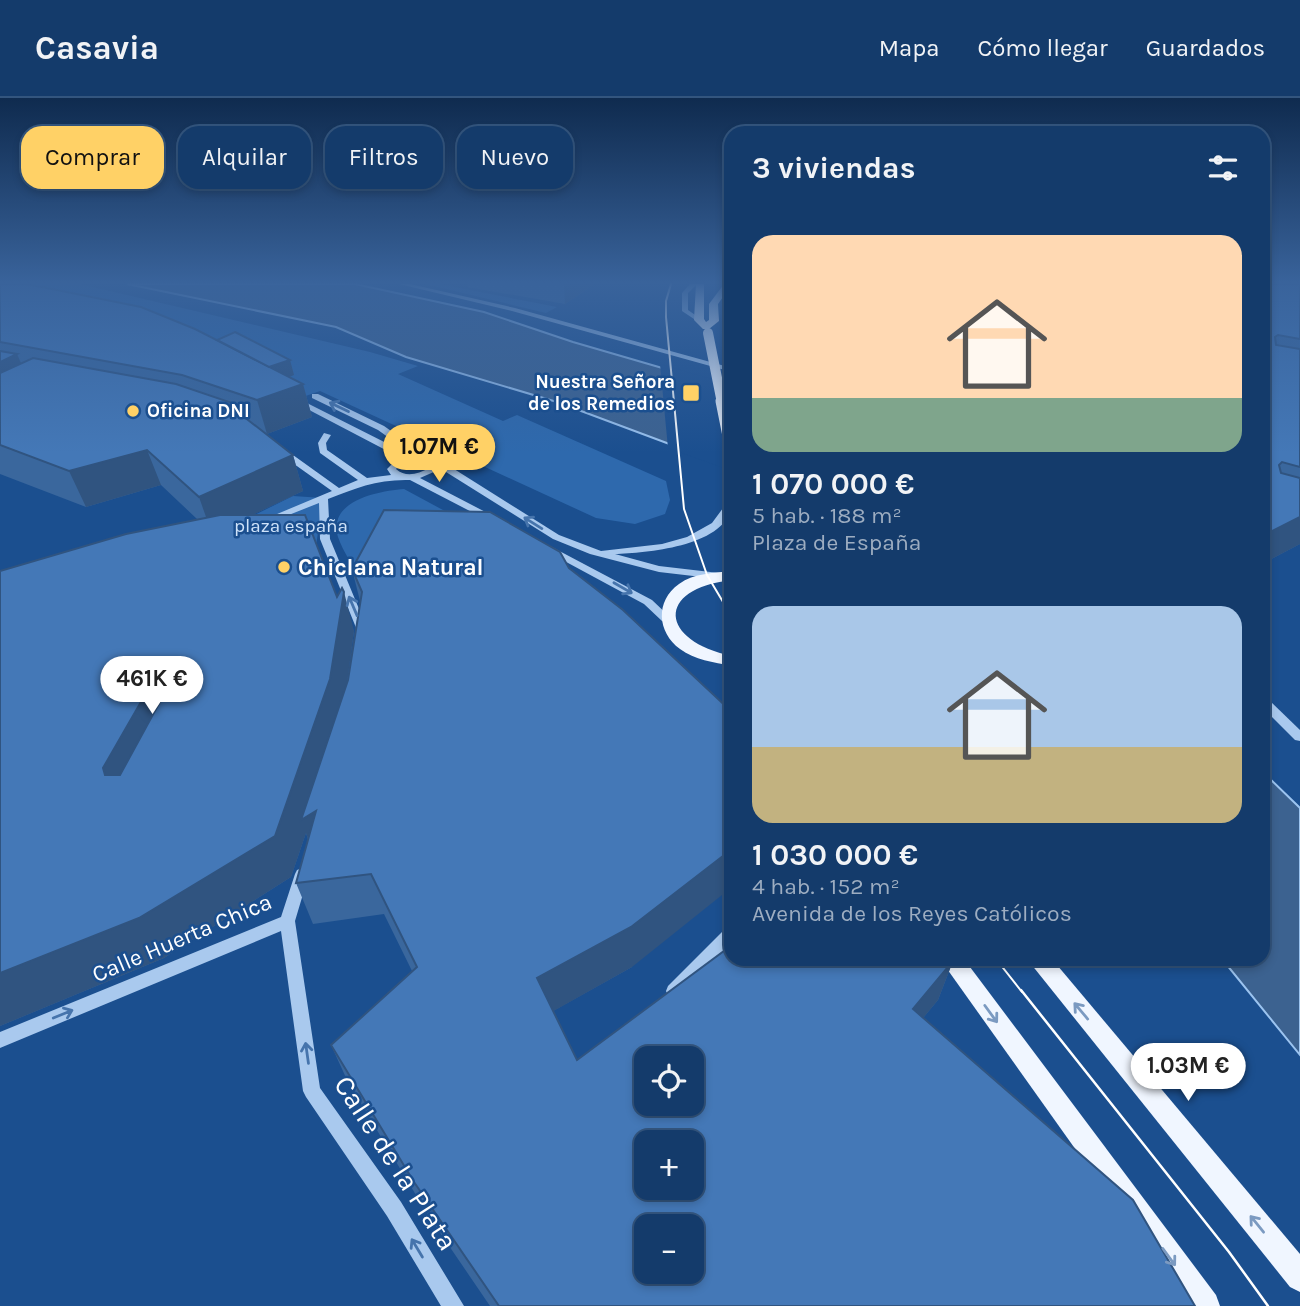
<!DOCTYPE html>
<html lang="es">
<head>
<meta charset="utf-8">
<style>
  :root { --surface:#143b6b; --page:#214673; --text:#f1f3f6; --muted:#9dadc1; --line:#33557e; --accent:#ffd166 }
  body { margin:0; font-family:Karla,sans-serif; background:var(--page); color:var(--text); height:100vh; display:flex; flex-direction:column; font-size:26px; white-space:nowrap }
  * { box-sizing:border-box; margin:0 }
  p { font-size:23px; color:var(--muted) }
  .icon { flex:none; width:38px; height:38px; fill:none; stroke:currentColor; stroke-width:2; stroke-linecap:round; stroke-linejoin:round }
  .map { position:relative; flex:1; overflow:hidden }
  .details { position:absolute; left:724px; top:28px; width:546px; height:840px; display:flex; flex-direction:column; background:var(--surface); border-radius:21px; box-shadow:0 4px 10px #0003,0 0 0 2px var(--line) }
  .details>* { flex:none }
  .top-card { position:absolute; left:21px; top:28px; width:598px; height:63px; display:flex; gap:14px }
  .tools { position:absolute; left:634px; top:948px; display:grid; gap:14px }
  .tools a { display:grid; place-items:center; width:70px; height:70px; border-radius:14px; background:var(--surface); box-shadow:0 4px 10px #0003,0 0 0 2px var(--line); font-size:35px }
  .price { position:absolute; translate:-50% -60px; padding:0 16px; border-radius:24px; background:#fff; color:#222; font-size:23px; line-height:46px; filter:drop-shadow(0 2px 4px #0008) }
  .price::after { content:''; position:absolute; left:50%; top:42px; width:21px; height:16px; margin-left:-10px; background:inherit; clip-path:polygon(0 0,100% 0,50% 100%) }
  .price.selected { background:var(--accent); color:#111 }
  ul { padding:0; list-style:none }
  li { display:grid; align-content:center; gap:14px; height:371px; padding:0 28px }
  li span { display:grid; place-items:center; height:217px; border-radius:21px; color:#555 }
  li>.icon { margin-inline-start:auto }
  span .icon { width:126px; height:126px; fill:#fffc; stroke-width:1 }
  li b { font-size:30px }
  h2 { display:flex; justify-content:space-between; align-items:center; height:84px; padding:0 28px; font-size:30px }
  .tag { padding:0 24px; border-radius:21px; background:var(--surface); box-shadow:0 4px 10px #0003,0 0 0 2px var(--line); font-size:24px; line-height:63px }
  .tag.selected { background:var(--accent); color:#111 }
  header { display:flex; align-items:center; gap:42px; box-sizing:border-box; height:98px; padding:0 35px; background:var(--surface); border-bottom:2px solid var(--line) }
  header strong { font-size:33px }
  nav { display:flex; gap:38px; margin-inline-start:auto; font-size:24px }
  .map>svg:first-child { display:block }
</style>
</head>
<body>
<header>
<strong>Casavia</strong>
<nav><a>Mapa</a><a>Cómo llegar</a><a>Guardados</a></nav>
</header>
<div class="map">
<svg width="1300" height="1208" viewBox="0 0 1300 1208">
  <rect width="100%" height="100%" fill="#1b4f8f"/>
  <!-- green -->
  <g fill="#2e69ad">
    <path d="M0,186h80l290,68 48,14 -20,8 105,47 14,-6 149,66 4,19 -5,14 -30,10 -39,-6 -276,-127 -20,7z"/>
    <path d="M425,186h14l118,23 -11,6z"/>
    <path d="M404,391l76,41 -118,51c-8,-14 -19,-29 -24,-44 -11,-36 40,-46 66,-48z"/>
    <path d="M293,398l30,2 -8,55 -101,-18z"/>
  </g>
  <!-- water -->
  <g fill="#3c6290" stroke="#9cc4f0" stroke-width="2">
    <path d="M127,186h228l129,28 89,30 158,46v79l-174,-65 -151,-45 -70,-30z"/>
    <path d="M1264,675l36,35v247l-78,-96h42z"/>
  </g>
  <!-- pier -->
  <path fill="#1b4f8f" d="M660,266l72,21v86l-64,-23z"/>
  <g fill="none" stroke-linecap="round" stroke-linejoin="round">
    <!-- minor -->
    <g fill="#a9c9ee" fill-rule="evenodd">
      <path d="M399,186h11l105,24 217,60v4l-220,-61z"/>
      <path d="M690,186h7l-9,9v17l13,9v2h-4l-15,-10v-18z"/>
      <path d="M312,296h6l66,32 40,28 11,3 124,78 42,16 61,-7 25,-7 25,-14 14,-19 6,-3c0,45 -85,52 -117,53l44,12 60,7 5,3 -5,3 -60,-7 -69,-18 -37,-15 -115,-72 -2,4 -16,7 77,40v4h-6l-81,-42c-32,-1 -54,8 -82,19l2,40 39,94 -2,2h-8l-39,-96 -1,-36 -53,21h-6l-2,-2 74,-31 -52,-37v-4h6l53,38 19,-8 -38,-27 -2,-10 6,-10 7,2 -5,8 1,7 40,28 24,-3 -4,-6 12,-12 -107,-56 7,-2 111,56h3l-35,-25 -66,-32zM422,361l9,3 -2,6c-11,6 -23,10 -33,1l7,-8z"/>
      <path d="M548,447l104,55 20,19 -6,3 -4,-1 -18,-17 -100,-54 -1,-2z"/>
      <path d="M1264,600l4,1 32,31v11l-5,-1 -31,-31z"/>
      <path d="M302,770l5,2 2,4 -14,47 25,167 81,114 63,104h-23l-54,-90 -81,-119 -3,-6 -22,-160 -281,117v-16l281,-115 14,-43 2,-4z"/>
      <path d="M732,829v17l-52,52 -6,2 -6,-2 -2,-5 2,-5 58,-58z"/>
    </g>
    <!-- major -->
    <g fill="#f0f6ff" fill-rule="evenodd">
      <path d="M696,186h8v35l2,3 3,-2v-16l15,-20h8l-14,20 1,17 -10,8h-6l-9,-9z"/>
      <path d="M732,473v9c-78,9 -72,61 0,76v10c-19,-4 -37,-6 -52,-17 -23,-17 -25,-48 -1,-65 15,-11 35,-11 53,-13z"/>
      <path d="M940,861h24l252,336 4,11h-33z"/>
      <path d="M1027,861h25l248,295v38l-10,-5z"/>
    </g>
    <!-- tram-far1 -->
    <g stroke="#fff" stroke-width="2">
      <path d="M671,186l-5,17v16l18,192 23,66 25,42"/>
      <path d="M996,861l26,33"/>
    </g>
    <!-- tram -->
    <path stroke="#fff" stroke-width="2.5" d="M1021,892l208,262 39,54"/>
    <!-- major-bridge-far1 -->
    <path stroke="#f0f6ff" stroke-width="10" d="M708,235l14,70"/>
    <!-- major-bridge -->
    <path stroke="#f0f6ff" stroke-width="13" d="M722,303l10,50"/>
  </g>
  <!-- wall -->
  <g fill="#3a679d">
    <path d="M0,186l290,76 4,15 -5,2 14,7 9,33 -45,17h-1l27,21 10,36 -51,24 85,82 17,34 -7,51 13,-81 -8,-32 280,398 -79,44 24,49 376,-99 -15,39 -15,18 272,288h-705l-62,-91 -80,-133 -17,-37 81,-74 -28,-57 -71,10 -17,-41 12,-43 -2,-7 -15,44 -127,81 -164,68v-455l197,-52 -36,-34 -75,22 -86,-33z"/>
    <path d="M467,186h128l-30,20 -98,-17z"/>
    <path d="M1264,186h36v260l-36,19z"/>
  </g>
  <!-- shaded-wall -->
  <g fill="#305480">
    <path d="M564,186h31l-30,20z"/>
    <path d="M17,256l14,32 -31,17v-41z"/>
    <path d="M290,262l4,15 -20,8 -5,-16z"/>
    <path d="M303,286l9,33 -45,17 -10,-34z"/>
    <path d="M241,308l10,34 -17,-31z"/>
    <path d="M147,352l14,35 -75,22 -17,-36z"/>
    <path d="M293,357l10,36 -91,43 -13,-37z"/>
    <path d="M1300,419v27l-36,19v-28z"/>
    <path d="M344,494l10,39 -12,88 -26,92v50l-10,-28 -15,44 -127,81 -164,68v-53z"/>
    <path d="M167,571l18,40 -59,100 -21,-34 -2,-7 54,-94z"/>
    <path d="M732,751v38l-100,80 -89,50 -6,-39z"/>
    <path d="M953,863l-15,39 -39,47 14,-38z"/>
  </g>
  <!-- building -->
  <g fill="#4478b7" stroke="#305480" stroke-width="2" fill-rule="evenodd">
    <path d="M0,186h27l114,23 54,22 108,55 -46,16 -75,-25 -182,-33z"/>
    <path d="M1264,186h36v55l-22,-4 -3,2 1,8 24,4v118l-18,-5 -3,3 2,8 19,5v39l-36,18z"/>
    <path d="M235,234l55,28 -21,7 -52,-27z"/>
    <path d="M0,253l17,3 -17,8z"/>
    <path d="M33,260l143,26 65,22 -7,3 59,46 -94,42 -52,-47 -78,21 -69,-26v-72z"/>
    <path d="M384,412l106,2 70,40 9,16 54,42 109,102v137l-101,78 -94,51 40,82 155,-115v14h220l1,2 -40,48 220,191 62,106h-696l-85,-124 -83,-137 86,-78 -46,-93 -75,9 20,-72 -15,9 47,-140 14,-88 -10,-23zM646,961h45v45h-45zM646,1045h45v45h-45zM646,1129h45v45h-45z"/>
    <path d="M220,417h85l32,82 5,-9 2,4 -14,87 -55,157 -136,82 -139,55v-402l126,-37zM167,571l8,5 -55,101h-15l-2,-7 54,-94z"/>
  </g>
  <!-- one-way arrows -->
  <defs><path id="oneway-shaft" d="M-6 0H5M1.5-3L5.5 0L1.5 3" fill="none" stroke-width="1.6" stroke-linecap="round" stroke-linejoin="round" transform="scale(1.75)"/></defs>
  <g stroke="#4674ac">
    <use href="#oneway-shaft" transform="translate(339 309) rotate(-154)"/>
    <use href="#oneway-shaft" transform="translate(533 425) rotate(-148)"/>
    <use href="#oneway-shaft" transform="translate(623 490) rotate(30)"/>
    <use href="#oneway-shaft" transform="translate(353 508) rotate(-113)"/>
    <use href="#oneway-shaft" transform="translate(63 916) rotate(-22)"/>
    <use href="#oneway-shaft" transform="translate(307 955) rotate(-98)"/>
    <use href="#oneway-shaft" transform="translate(417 1150) rotate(-121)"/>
  </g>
  <g stroke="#7b9ac1">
    <use href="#oneway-shaft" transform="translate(1081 913) rotate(-130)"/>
    <use href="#oneway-shaft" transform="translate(991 916) rotate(54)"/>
    <use href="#oneway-shaft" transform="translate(1257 1126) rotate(-129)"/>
    <use href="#oneway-shaft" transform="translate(1169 1159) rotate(54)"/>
  </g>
  <!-- sky -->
  <linearGradient id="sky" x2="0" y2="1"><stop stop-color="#0f2b4f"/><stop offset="0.52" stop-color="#39639b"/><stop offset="1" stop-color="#39639b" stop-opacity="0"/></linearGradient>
  <rect width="1300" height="355" fill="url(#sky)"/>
  <!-- markers -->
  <g fill="#ffd166" stroke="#1b4f8f" stroke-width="2.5">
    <rect x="682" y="286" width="18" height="18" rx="3.5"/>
    <circle cx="133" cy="313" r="7"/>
    <circle cx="284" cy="469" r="7"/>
  </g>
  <g text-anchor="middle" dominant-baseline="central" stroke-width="5" stroke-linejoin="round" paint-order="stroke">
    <!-- far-poi labels -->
    <g font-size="19" font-weight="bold" fill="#fff" stroke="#1b4f8f" text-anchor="end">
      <text x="675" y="284">Nuestra Señora<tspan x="675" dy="22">de los Remedios</tspan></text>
      <text x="147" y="313" text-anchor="start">Oficina DNI</text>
    </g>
    <!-- far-park labels -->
    <g font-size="19" fill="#cfe3fa" stroke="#1b4f8f">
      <text x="291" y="428">plaza españa</text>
    </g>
    <!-- poi labels -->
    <g font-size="23" font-weight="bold" fill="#fff" stroke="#1b4f8f" text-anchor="start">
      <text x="298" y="469">Chiclana Natural</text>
    </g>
    <!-- street labels -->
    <g font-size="23" fill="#fff" stroke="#1b4f8f">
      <text transform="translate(182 840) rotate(-23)">Calle Huerta Chica</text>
    </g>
    <!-- near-street labels -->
    <g font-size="28" fill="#fff" stroke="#1b4f8f">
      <text transform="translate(396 1065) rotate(57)">Calle de la Plata</text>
    </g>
  </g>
</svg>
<div class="tools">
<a><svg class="icon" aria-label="locate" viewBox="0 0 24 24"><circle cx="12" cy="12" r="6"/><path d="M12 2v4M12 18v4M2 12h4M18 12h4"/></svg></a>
<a>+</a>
<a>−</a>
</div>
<b class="price selected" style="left:439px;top:386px">1.07M €</b>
<b class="price" style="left:152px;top:618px">461K €</b>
<b class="price" style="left:1188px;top:1005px">1.03M €</b>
<div class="top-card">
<a class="tag selected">Comprar</a>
<a class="tag">Alquilar</a>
<a class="tag">Filtros</a>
<a class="tag">Nuevo</a>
</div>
<section class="details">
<h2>3 viviendas<svg class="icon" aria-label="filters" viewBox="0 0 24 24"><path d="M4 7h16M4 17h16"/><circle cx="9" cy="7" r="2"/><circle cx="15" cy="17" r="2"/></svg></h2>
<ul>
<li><span style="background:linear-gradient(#ffd9b3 75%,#7fa58c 0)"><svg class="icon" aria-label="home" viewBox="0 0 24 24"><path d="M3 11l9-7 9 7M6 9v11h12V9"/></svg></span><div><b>1 070 000 €</b><p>5 hab. · 188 m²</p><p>Plaza de España</p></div></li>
<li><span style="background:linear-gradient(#a9c7e8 65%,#c2b280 0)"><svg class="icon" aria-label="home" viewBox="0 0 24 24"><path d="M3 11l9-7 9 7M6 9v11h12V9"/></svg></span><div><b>1 030 000 €</b><p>4 hab. · 152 m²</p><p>Avenida de los Reyes Católicos</p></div></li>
</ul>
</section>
</div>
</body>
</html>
